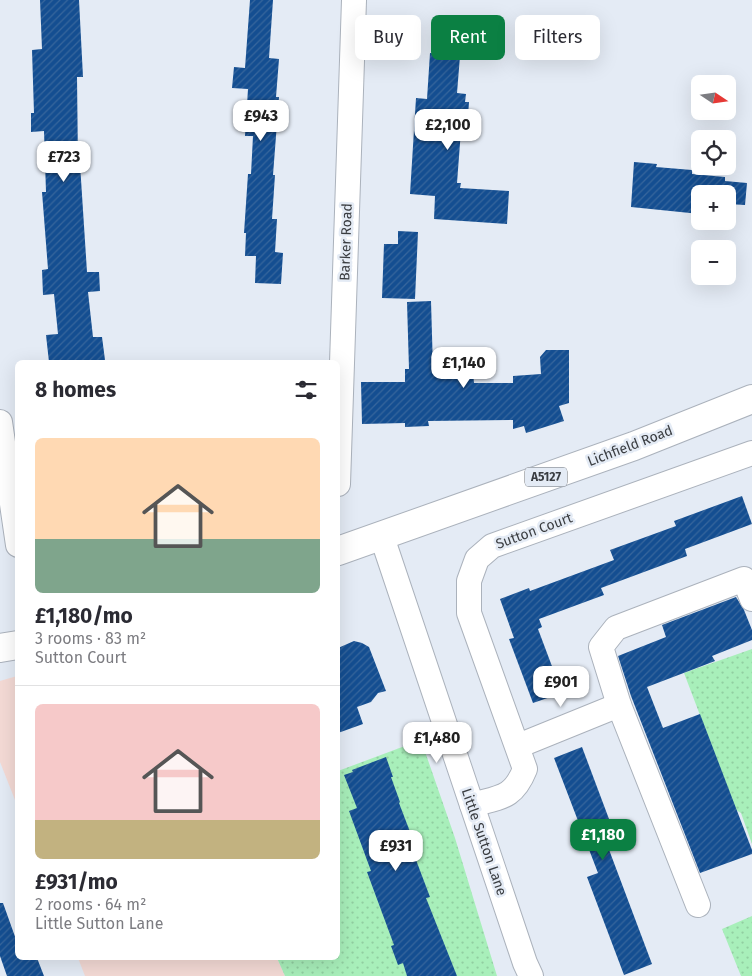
<!DOCTYPE html>
<html lang="en">
<head>
<meta charset="utf-8">
<style>
  :root { --surface:#fff; --page:#f7f7f7; --text:#2b2b33; --muted:#7c7c81; --line:#e1e1e2; --accent:#0b8043 }
  body { margin:0; font-family:"Fira Sans",sans-serif; background:var(--page); color:var(--text); height:100vh; display:flex; flex-direction:column; font-size:19px; white-space:nowrap }
  * { box-sizing:border-box; margin:0 }
  p { font-size:16px; color:var(--muted) }
  .icon { flex:none; width:28px; height:28px; fill:none; stroke:currentColor; stroke-width:2; stroke-linecap:round; stroke-linejoin:round }
  .map { position:relative; flex:1; overflow:hidden }
  .panel { position:absolute; left:15px; top:360px; width:325px; height:600px; display:flex; flex-direction:column; background:var(--surface); border-radius:8px; box-shadow:0 5px 20px #0002 }
  .panel>* { flex:none }
  .banner { position:absolute; left:355px; top:15px; width:321px; height:45px; display:flex; gap:10px }
  .needle { width:32px; rotate:103deg }
  .fabs { position:absolute; left:691px; top:75px; display:grid; gap:10px }
  .fabs a { display:grid; place-items:center; width:45px; height:45px; border-radius:8px; background:var(--surface); box-shadow:0 5px 20px #0002; font-size:25px }
  .price { position:absolute; translate:-50% -42px; padding:0 11px; border-radius:10px; background:#fff; color:#222; font-size:16px; line-height:32px; filter:drop-shadow(0 1px 2px #0008) }
  .price::after { content:''; position:absolute; left:50%; top:30px; width:15px; height:11px; margin-left:-8px; background:inherit; clip-path:polygon(0 0,100% 0,50% 100%) }
  .price.current { background:var(--accent); color:#fff }
  ul { padding:0; list-style:none }
  li { display:grid; align-content:center; gap:10px; height:265px; padding:0 20px }
  li+li { border-top:1px solid var(--line) }
  li span { display:grid; place-items:center; height:155px; border-radius:8px; color:#555 }
  li>.icon { margin-inline-start:auto }
  span .icon { width:90px; height:90px; fill:#fffc; stroke-width:1 }
  li b { font-size:21px }
  h2 { display:flex; justify-content:space-between; align-items:center; height:60px; padding:0 20px; font-size:21px }
  .pill { padding:0 18px; border-radius:8px; background:var(--surface); box-shadow:0 5px 20px #0002; font-size:18px; line-height:45px }
  .pill.current { background:var(--accent); color:#fff }
  .map>svg:first-child { display:block }
</style>
</head>
<body>
<div class="map">
<svg width="752" height="976" viewBox="0 0 752 976">
  <defs>
    <pattern id="grass-dots" width="8" height="8" patternUnits="userSpaceOnUse" patternTransform="scale(1.25)"><rect width="8" height="8" fill="#a8efba"/><path d="M2 2h.1M6 6h.1" fill="none" stroke="#91cea1" stroke-width="1.8" stroke-linecap="round"/></pattern>
    <pattern id="building-hatch" width="6" height="6" patternUnits="userSpaceOnUse" patternTransform="scale(1.25)"><rect width="6" height="6" fill="#144e91"/><path d="M-1 1l2-2M0 6l6-6M5 7l2-2" fill="none" stroke="#37669c"/></pattern>
  </defs>
  <rect width="100%" height="100%" fill="#e4ebf5"/>
  <!-- education -->
  <g fill="#f4dad5">
    <path d="M17,676h1l-1,129 -17,-43v-81z"/>
    <path d="M78,958h199l8,18h-200z"/>
  </g>
  <!-- grass -->
  <g fill="url(#grass-dots)">
    <path d="M752,649v195l-11,-31 -5,-3 -52,-137z"/>
    <path d="M421,740l34,98 42,138h-212l-8,-18h61v-187z"/>
    <path d="M752,916v60h-11l-19,-47z"/>
  </g>
  <!-- building -->
  <g fill="url(#building-hatch)">
    <path d="M40,0h39l4,77h-6l1,87h2l7,108h12l1,19 -12,1 5,45h9l3,23 -26,2h-30l-3,-27 12,-1 -4,-40 -11,1 -1,-25 6,-1 -6,-77h4l-2,-61 -13,1v-19h3l-2,-63 10,-1z"/>
    <path d="M250,0h23l-4,58 10,1 -3,38h3l-6,78h2l-3,44h5l-2,33 8,1 -2,31 -26,-1 1,-27h-11l1,-23h-2l4,-59h3l2,-38h-8l3,-47 -16,-1 2,-21 11,1z"/>
    <path d="M430,53l30,3 -3,37 9,1 -1,8h4l-2,28h-6l-4,53h4l-1,5 49,3 -2,33 -73,-5 1,-23 -25,-2 6,-96 11,1z"/>
    <path d="M634,162l23,2 -1,3 36,3v4l33,3v4l22,2 -2,22 -17,-1v-10h-28v20l-69,-7z"/>
    <path d="M398,231l20,1 -3,67 -33,-1 2,-54h14z"/>
    <path d="M431,301l2,68h2v3h38l1,11h39v-7l28,-2 -1,-17 6,-7h23v53l-10,3 5,15 -38,12 -2,-7 -11,3v-9l-85,1 1,5 -24,1v-4l-43,1 -1,-42h44v-13h4l-2,-67z"/>
    <path d="M742,496l10,28 -67,25 2,7 -86,32 3,7 -65,24 3,8 -4,2 24,64 -29,10 -24,-64 5,-1 -14,-39 29,-11 1,3 84,-31 -4,-10 66,-24 -2,-5z"/>
    <path d="M736,597l8,13 8,20v10l-40,16 3,5 -68,26 16,41 37,-14 52,136v4l-52,19 -69,-177 -13,-40 48,-19 -4,-12z"/>
    <path d="M354,641l8,2 7,4 17,44 -8,2 -7,9 -14,5 6,17 -25,9v-85z"/>
    <path d="M582,747l36,96 -10,4 44,117 -28,11 -37,-98 11,-4 -44,-115z"/>
    <path d="M386,757l7,20h-2l9,25 -1,1 18,47 -4,2 17,45 -4,1 31,78h-50l-4,-13 -5,2 -7,-19 3,-1 -27,-73 4,-1 -22,-60 8,-3 -13,-33 9,-3 -1,-2z"/>
    <path d="M0,903h3l15,42v13h19l7,18h-37l-7,-20z"/>
  </g>
  <g fill="none" stroke-linecap="round" stroke-linejoin="round">
    <!-- street casing -->
    <g stroke="#abb2bc" stroke-width="26">
      <g id="street">
        <path d="M0,422l18,123"/>
        <path d="M338,484l16,-484"/>
        <path d="M382,537l143,426 6,13"/>
        <path d="M518,746l101,-41"/>
        <path d="M472,805c28,-8 41,-6 53,-36l-56,-156v-32l8,-22 15,-13 260,-93"/>
        <path d="M698,905l-79,-200 -18,-58 15,-19 128,-49 8,20"/>
      </g>
    </g>
    <!-- primary casing -->
    <g stroke="#abb2bc" stroke-width="30">
      <g id="primary">
        <path d="M338,551l296,-105 118,-47"/>
        <path d="M0,648l18,-3"/>
      </g>
    </g>
    <!-- street -->
    <use href="#street" stroke="#fff" stroke-width="24"/>
    <!-- primary -->
    <use href="#primary" stroke="#fff" stroke-width="28"/>
  </g>
  <g text-anchor="middle" dominant-baseline="central" stroke-width="5" stroke-linejoin="round" paint-order="stroke">
    <!-- shield labels -->
    <rect fill="#e4ebf5" stroke="#6d7177" stroke-width="1" x="525" y="467.5" width="42" height="19" rx="4"/>
    <g font-size="12" font-weight="bold" fill="#3a3d41">
      <text x="546" y="477">A5127</text>
    </g>
    <!-- street labels -->
    <g font-size="14" fill="#3a3d41" stroke="#e4ebf5">
      <text transform="translate(346 242) rotate(-88)">Barker Road</text>
      <text transform="translate(630 446) rotate(-21)">Lichfield Road</text>
      <text transform="translate(534 531) rotate(-20)">Sutton Court</text>
      <text transform="translate(484 842) rotate(71)">Little Sutton Lane</text>
    </g>
  </g>
</svg>
<div class="fabs">
<a><svg class="needle" viewBox="-14 -14 28 28"><path d="M0-13l5 13h-10z" fill="#e53935"/><path d="M0 13l5-13h-10z" fill="#7c7c81"/></svg></a>
<a><svg class="icon" aria-label="locate" viewBox="0 0 24 24"><circle cx="12" cy="12" r="6"/><path d="M12 2v4M12 18v4M2 12h4M18 12h4"/></svg></a>
<a>+</a>
<a>−</a>
</div>
<b class="price" style="left:261px;top:142px">£943</b>
<b class="price" style="left:448px;top:151px">£2,100</b>
<b class="price" style="left:64px;top:183px">£723</b>
<b class="price" style="left:464px;top:389px">£1,140</b>
<b class="price" style="left:561px;top:708px">£901</b>
<b class="price" style="left:437px;top:764px">£1,480</b>
<b class="price current" style="left:603px;top:861px">£1,180</b>
<b class="price" style="left:396px;top:872px">£931</b>
<div class="banner">
<a class="pill">Buy</a>
<a class="pill current">Rent</a>
<a class="pill">Filters</a>
</div>
<section class="panel">
<h2>8 homes<svg class="icon" aria-label="filters" viewBox="0 0 24 24"><path d="M4 7h16M4 17h16"/><circle cx="9" cy="7" r="2"/><circle cx="15" cy="17" r="2"/></svg></h2>
<ul>
<li><span style="background:linear-gradient(#ffd9b3 65%,#7fa58c 0)"><svg class="icon" aria-label="home" viewBox="0 0 24 24"><path d="M3 11l9-7 9 7M6 9v11h12V9"/></svg></span><div><b>£1,180/mo</b><p>3 rooms · 83 m²</p><p>Sutton Court</p></div></li>
<li><span style="background:linear-gradient(#f6c9c9 75%,#c2b280 0)"><svg class="icon" aria-label="home" viewBox="0 0 24 24"><path d="M3 11l9-7 9 7M6 9v11h12V9"/></svg></span><div><b>£931/mo</b><p>2 rooms · 64 m²</p><p>Little Sutton Lane</p></div></li>
</ul>
</section>
</div>
</body>
</html>
